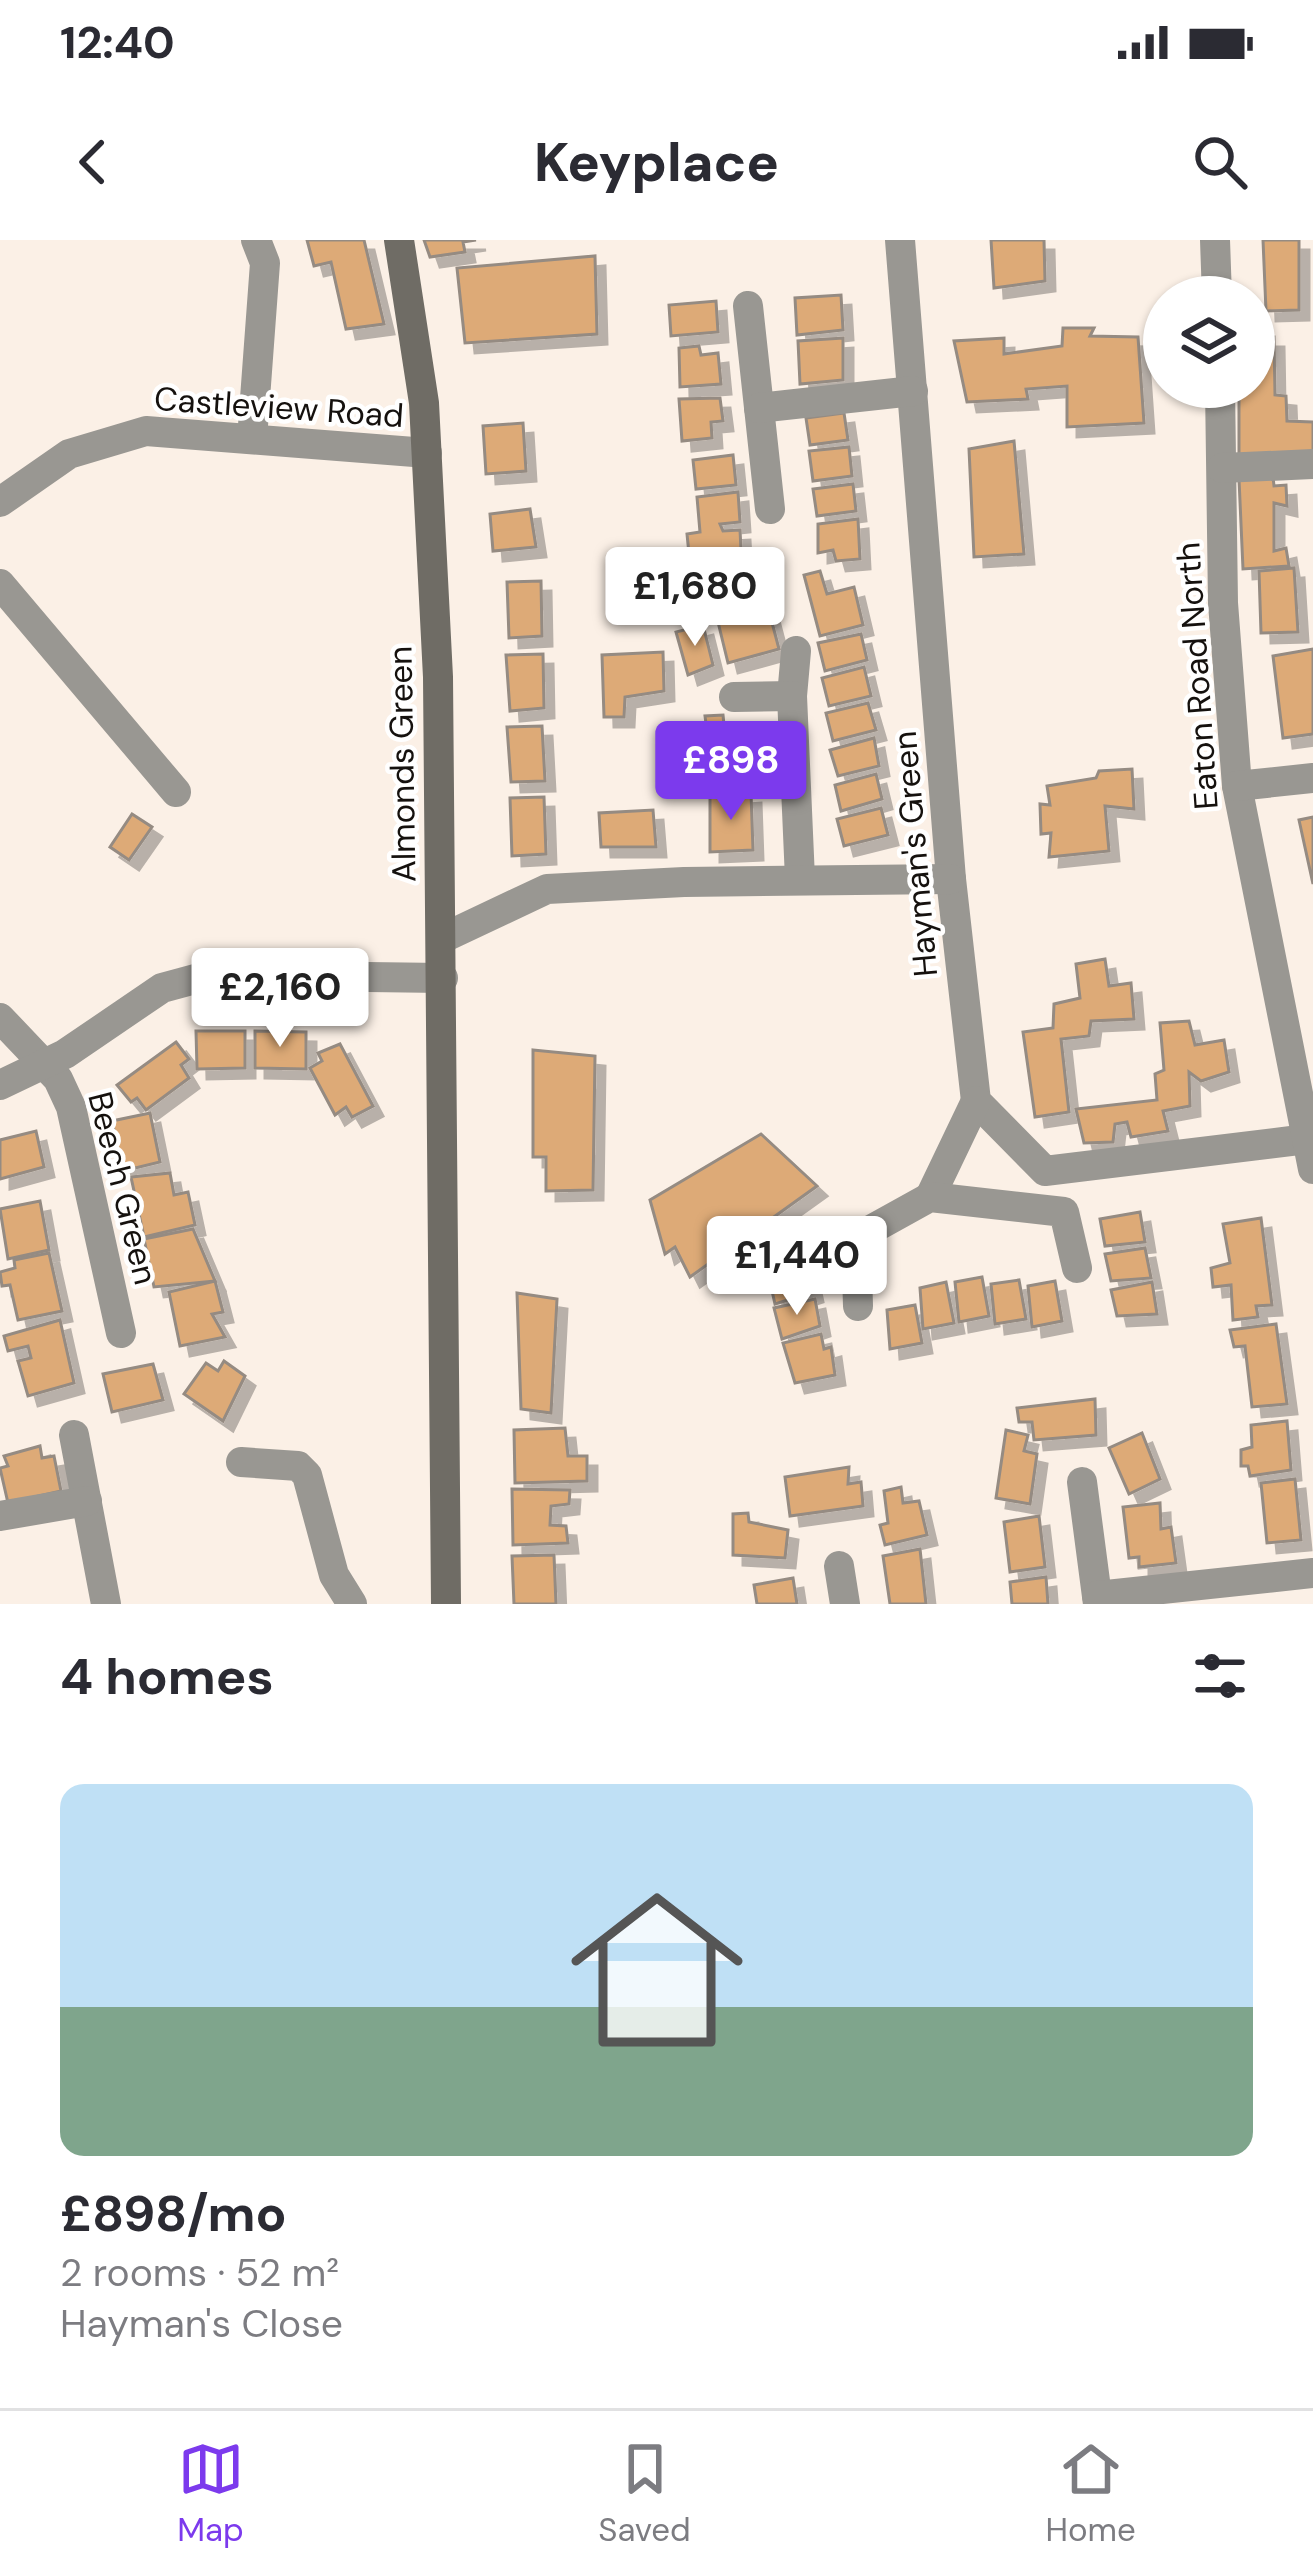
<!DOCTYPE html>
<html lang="en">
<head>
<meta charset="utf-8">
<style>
  :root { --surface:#fff; --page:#f2f2f3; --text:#2b2b33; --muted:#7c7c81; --line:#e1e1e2; --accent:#7c3aed }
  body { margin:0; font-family:"DM Sans",sans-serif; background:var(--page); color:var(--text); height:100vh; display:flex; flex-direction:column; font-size:45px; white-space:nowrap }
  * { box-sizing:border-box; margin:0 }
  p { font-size:39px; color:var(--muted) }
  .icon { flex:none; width:66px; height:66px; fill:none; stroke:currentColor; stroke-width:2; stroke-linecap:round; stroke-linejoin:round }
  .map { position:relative; height:1364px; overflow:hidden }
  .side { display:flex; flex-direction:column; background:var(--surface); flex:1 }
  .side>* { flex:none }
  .buttons { position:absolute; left:1143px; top:36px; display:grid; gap:24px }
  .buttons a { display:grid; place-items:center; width:132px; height:132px; border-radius:50%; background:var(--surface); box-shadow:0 3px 9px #0004; font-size:60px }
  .price { position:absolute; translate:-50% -102px; padding:0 27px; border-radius:12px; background:#fff; color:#222; font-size:39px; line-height:78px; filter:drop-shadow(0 3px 6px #0008) }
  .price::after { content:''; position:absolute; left:50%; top:72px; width:36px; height:27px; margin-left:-18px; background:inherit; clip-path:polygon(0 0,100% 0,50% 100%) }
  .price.selected { background:var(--accent); color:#fff }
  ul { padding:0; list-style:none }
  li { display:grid; align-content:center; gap:24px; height:636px; padding:0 60px }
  li span { display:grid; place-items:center; height:372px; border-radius:24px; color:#555 }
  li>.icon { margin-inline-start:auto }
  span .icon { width:216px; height:216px; fill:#fffc; stroke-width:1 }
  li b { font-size:51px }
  h2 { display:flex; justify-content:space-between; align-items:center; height:144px; padding:0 60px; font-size:51px }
  .status { display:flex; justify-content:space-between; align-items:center; height:84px; padding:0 60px; background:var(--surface); direction:ltr }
  .status svg { height:33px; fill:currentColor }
  header { display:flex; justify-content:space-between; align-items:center; height:156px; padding:0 60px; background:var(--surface); font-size:54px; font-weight:800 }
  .dock { display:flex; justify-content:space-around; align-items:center; height:168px; border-top:3px solid var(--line); background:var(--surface); font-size:33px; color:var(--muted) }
  .dock a { display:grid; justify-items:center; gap:6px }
  .dock .selected { color:var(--accent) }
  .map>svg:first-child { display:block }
</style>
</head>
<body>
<div class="status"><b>12:40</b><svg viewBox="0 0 49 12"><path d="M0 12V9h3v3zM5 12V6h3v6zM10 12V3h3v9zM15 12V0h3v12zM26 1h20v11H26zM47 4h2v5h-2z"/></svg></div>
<header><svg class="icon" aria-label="back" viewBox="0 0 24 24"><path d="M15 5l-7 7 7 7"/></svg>Keyplace<svg class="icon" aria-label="search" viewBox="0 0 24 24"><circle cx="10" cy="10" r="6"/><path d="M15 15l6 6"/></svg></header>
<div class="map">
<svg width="1313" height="1364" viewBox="0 0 1313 1364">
  <defs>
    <filter id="shadow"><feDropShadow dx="10" dy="10" stdDeviation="0" flood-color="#0004"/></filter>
  </defs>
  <rect width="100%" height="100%" fill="#fbf0e6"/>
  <!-- building -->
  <g fill="#da7" stroke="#958b82" stroke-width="3" filter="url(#shadow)">
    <path d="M364,0l20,84 -38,5 -15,-67 -17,4 -7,-26z"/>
    <path d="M424,0h52l-13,2 2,10 -35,5z"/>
    <path d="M991,0h53l1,41 -51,7z"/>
    <path d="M1263,0h36v70l-33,1z"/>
    <path d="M595,16l2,78 -132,9 -8,-75z"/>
    <path d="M841,55l2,35 -46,5 -2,-37z"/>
    <path d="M716,61l2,31 -47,4 -2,-31z"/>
    <path d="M1063,88h31l-4,8 48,1 6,86 -77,4v-41l-41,3 2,10 -61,3 -13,-61 50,-3v16l58,-8z"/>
    <path d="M1254,97h20l1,58 11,1 1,25 26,1v34l-74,-1v-68h15z"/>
    <path d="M843,98v42l-43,4 -2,-43z"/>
    <path d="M699,106l2,9 17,-2 3,31 -41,3 -1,-39z"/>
    <path d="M720,158l3,23 -12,1 1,16 -30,3 -3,-42z"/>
    <path d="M844,173l4,27 -38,5 -4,-27z"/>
    <path d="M523,183l3,48 -40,3 -3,-48z"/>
    <path d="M1014,201l10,113 -50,3 -5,-108z"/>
    <path d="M849,207l3,29 -39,5 -4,-30z"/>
    <path d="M733,215l3,30 -40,4 -3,-29z"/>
    <path d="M1273,237l1,9 12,-1 1,21 -13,-3v48l12,-3 3,18 -46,3 -4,-90z"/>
    <path d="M853,244l3,27 -39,5 -4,-27z"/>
    <path d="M738,252l2,30 -20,2 3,7 17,-1 2,39 -51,5 -4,-40 13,-2 -3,-35z"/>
    <path d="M530,269l6,38 -43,4 -3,-37z"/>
    <path d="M858,279l2,40 -24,2 -3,-11 -15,3v-29z"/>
    <path d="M1294,328l4,64 -37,1 -2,-62z"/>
    <path d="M820,331l7,23 27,-7 9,38 -43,11 -16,-61z"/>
    <path d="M541,341l1,55 -33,2 -2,-56z"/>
    <path d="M769,371l10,38 -51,14 -10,-41z"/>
    <path d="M703,385l10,40 -25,10 -12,-43z"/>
    <path d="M861,394l6,26 -42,11 -7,-28z"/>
    <path d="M1313,409v85l-30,4 -10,-82z"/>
    <path d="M663,412l1,39 -39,6 -1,20h-20l-2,-62z"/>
    <path d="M543,414l1,54 -34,3 -4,-56z"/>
    <path d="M864,427l7,29 -42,10 -7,-28z"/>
    <path d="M868,463l8,27 -43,11 -7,-28z"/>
    <path d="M723,475l1,10h23l1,52 -35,2 -8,-63z"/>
    <path d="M542,486l3,55 -34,1 -4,-55z"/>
    <path d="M874,498l5,28 -41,10 -8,-26z"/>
    <path d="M1132,529l2,40 -29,-3 4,45 -60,6 2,-24 -10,1 -1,-30 10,1 -3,-19 49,-8 3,-7z"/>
    <path d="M876,534l6,25 -41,12 -6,-26z"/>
    <path d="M751,553l2,57 -43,2v-56z"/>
    <path d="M544,557l2,57 -34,2 -2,-58z"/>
    <path d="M881,568l7,27 -44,11 -7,-27z"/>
    <path d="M653,570l3,37h-55l-2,-34z"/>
    <path d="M132,574l20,13 -23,33 -19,-13z"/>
    <path d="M1313,577v67l-14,-64z"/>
    <path d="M1105,719l4,27 22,-3 3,36 -43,2 -2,15 -28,3 8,73 -34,5 -12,-85 30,-4 1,-24 26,-6 -4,-34z"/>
    <path d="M1189,781l6,24 29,-5 5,32 -28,9 -12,-9 1,34 -27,5 5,20 -37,6 -4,-15 -12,2 -2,18 -29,1 -8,-34 81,-9 -2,-26 9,-4 -4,-47z"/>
    <path d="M196,791h49v37l-48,1z"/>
    <path d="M255,791l51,1v37l-51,-1z"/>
    <path d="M176,802l13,17 -8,6 8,13 -43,32 -9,-12 -6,4 -14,-17z"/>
    <path d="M340,804l33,62 -21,11 -6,-10 -11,8 -25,-47 12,-7 -4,-8z"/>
    <path d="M533,810l62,6 -2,134 -47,1v-34h-13z"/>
    <path d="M150,873l10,49 -37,9 -11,-50z"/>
    <path d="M36,891l8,36 -44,12v-39z"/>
    <path d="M761,894l56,52 -127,91 -15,-30 -10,7 -15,-54z"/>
    <path d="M170,933l4,22 14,-3 7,33 -51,12 -13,-60z"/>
    <path d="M40,961l9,49 -41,9 -8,-50z"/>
    <path d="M1140,972l5,30 -40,4 -5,-27z"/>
    <path d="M1261,978l11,87 -16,1 2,11 -25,3 -2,-35 -18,2 -2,-19 19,-5 -7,-39z"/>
    <path d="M193,989l22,52 -61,6 -10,-48z"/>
    <path d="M1145,1008l6,30 -40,3 -6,-27z"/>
    <path d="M49,1013l13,58 -44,9 -8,-35 -8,1 -2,-14 15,-4 -1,-8z"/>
    <path d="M807,1025l6,27 -38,12 -7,-31z"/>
    <path d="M982,1037l7,39 -30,6 -4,-40z"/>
    <path d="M1019,1040l7,39 -31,5 -4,-40z"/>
    <path d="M215,1041l8,31 -11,2 13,23 -45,9 -11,-54z"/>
    <path d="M1055,1041l7,40 -30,6 -4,-41z"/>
    <path d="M946,1042l8,41 -31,6 -3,-41z"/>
    <path d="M1152,1042l5,32 -40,2 -6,-26z"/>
    <path d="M517,1053l40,6 -6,114 -30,-4z"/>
    <path d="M815,1059l5,27 -38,13 -8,-31z"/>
    <path d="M915,1065l7,38 -32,6 -3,-39z"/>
    <path d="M60,1080l14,63 -46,13 -10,-35 13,-3 -3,-12 -20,5 -4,-15z"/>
    <path d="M1276,1084l11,80 -35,3 -7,-61 -11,1 -4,-17z"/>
    <path d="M821,1094l3,15 7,-2 4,28 -40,8 -12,-40z"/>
    <path d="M224,1121l21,15 -22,45 -39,-27 22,-31 12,8z"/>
    <path d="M153,1124l10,36 -51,12 -9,-38z"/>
    <path d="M1095,1159l1,36 -62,5 -2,-18h-13l-2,-14z"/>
    <path d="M1287,1181l4,49 -41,6 -2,-10h-7v-16l11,-3 -1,-22z"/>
    <path d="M565,1188l3,28h19v25l-72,2 -1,-53z"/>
    <path d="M1006,1190l22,5 -4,16 13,3 -7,50 -34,-6z"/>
    <path d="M1142,1193l18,46 -31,15 -20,-46z"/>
    <path d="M40,1206l2,12 12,-2 7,35 -53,12 -8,-35 8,-2 -4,-10z"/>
    <path d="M849,1227l-1,17 13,-2 2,24 -73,10 -5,-39z"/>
    <path d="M1295,1239l6,61 -34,3 -6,-60z"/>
    <path d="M901,1247l2,16 16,-2 8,34 -42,10 -5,-20 8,-2 -4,-32z"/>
    <path d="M512,1249l58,1 -1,14 -18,2 -1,19 16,1 2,17 -55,2z"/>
    <path d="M1160,1263l1,26 10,-2 5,36 -37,4v-10l-10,1 -6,-51z"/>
    <path d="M748,1273l1,9 39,8 -3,28 -52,-3v-41z"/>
    <path d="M1039,1276l6,51 -35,5 -6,-50z"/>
    <path d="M920,1309l6,55h-36l-7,-48z"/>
    <path d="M554,1315l2,49h-42l-2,-48z"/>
    <path d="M1046,1337l2,27h-36l-2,-22z"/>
    <path d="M793,1338l4,26h-40l-3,-19z"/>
  </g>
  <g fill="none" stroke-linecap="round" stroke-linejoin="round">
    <!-- street -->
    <g stroke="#999792" stroke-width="30">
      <path d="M900,0l51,639 25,222 69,70 262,-32"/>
      <path d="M1215,0l2,57"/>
      <path d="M748,66l22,203"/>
      <path d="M1220,147l3,216 14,183 76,383"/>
      <path d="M759,168l154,-17"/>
      <path d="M252,199l13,-176 -9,-23"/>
      <path d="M1222,228l91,-4"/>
      <path d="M0,262l69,-48 77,-23 281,22"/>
      <path d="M0,344l176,208"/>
      <path d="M796,411l-4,45 8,183"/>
      <path d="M734,457l58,-1"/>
      <path d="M1237,546l76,-8"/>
      <path d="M441,699l106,-50 137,-7 267,-3"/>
      <path d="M0,778l58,61 13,28 50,226"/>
      <path d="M0,845l65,-31 97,-66 48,-13 233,3"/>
      <path d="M930,957l46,-96"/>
      <path d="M858,1066l-2,-68 74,-41 134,15 13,56"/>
      <path d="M74,1195l32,169"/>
      <path d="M241,1222l57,4 9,9 27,100 18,29"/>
      <path d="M1082,1242l16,122"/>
      <path d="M0,1276l87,-15"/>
      <path d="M839,1326l6,38"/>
      <path d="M1097,1356l216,-23"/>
    </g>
    <!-- secondary -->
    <path stroke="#6f6c65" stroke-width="30" d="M399,0l25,163 14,274 8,927"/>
  </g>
  <g text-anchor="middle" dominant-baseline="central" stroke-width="9" stroke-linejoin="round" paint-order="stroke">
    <!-- street labels -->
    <g font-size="33" fill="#15110e" stroke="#fff">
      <text transform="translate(279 167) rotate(4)">Castleview Road</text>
      <text transform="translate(1197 436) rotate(-94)">Eaton Road North</text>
      <text transform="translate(402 524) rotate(-91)">Almonds Green</text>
      <text transform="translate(915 614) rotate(-95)">Hayman's Green</text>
      <text transform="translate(123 948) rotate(76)">Beech Green</text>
    </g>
  </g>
</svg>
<div class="buttons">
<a><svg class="icon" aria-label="layers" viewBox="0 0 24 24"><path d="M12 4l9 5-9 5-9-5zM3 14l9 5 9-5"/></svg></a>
</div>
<b class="price" style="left:695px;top:409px">£1,680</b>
<b class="price selected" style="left:731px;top:583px">£898</b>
<b class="price" style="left:280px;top:810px">£2,160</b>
<b class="price" style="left:797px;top:1078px">£1,440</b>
</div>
<section class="side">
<h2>4 homes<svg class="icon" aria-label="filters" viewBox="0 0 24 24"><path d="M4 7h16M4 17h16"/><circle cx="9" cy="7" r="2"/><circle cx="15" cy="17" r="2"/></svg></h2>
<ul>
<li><span style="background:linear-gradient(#bfe0f5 60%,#7fa58c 0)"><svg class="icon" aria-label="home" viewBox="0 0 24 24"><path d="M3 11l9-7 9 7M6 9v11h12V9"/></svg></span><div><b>£898/mo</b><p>2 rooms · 52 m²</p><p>Hayman's Close</p></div></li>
</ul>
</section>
<nav class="dock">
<a class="selected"><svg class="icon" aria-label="map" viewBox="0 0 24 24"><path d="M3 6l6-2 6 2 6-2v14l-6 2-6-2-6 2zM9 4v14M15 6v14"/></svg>Map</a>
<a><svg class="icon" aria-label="saved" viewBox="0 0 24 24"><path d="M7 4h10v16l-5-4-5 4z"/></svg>Saved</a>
<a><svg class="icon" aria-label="home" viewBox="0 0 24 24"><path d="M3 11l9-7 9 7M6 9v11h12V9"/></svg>Home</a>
</nav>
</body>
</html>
